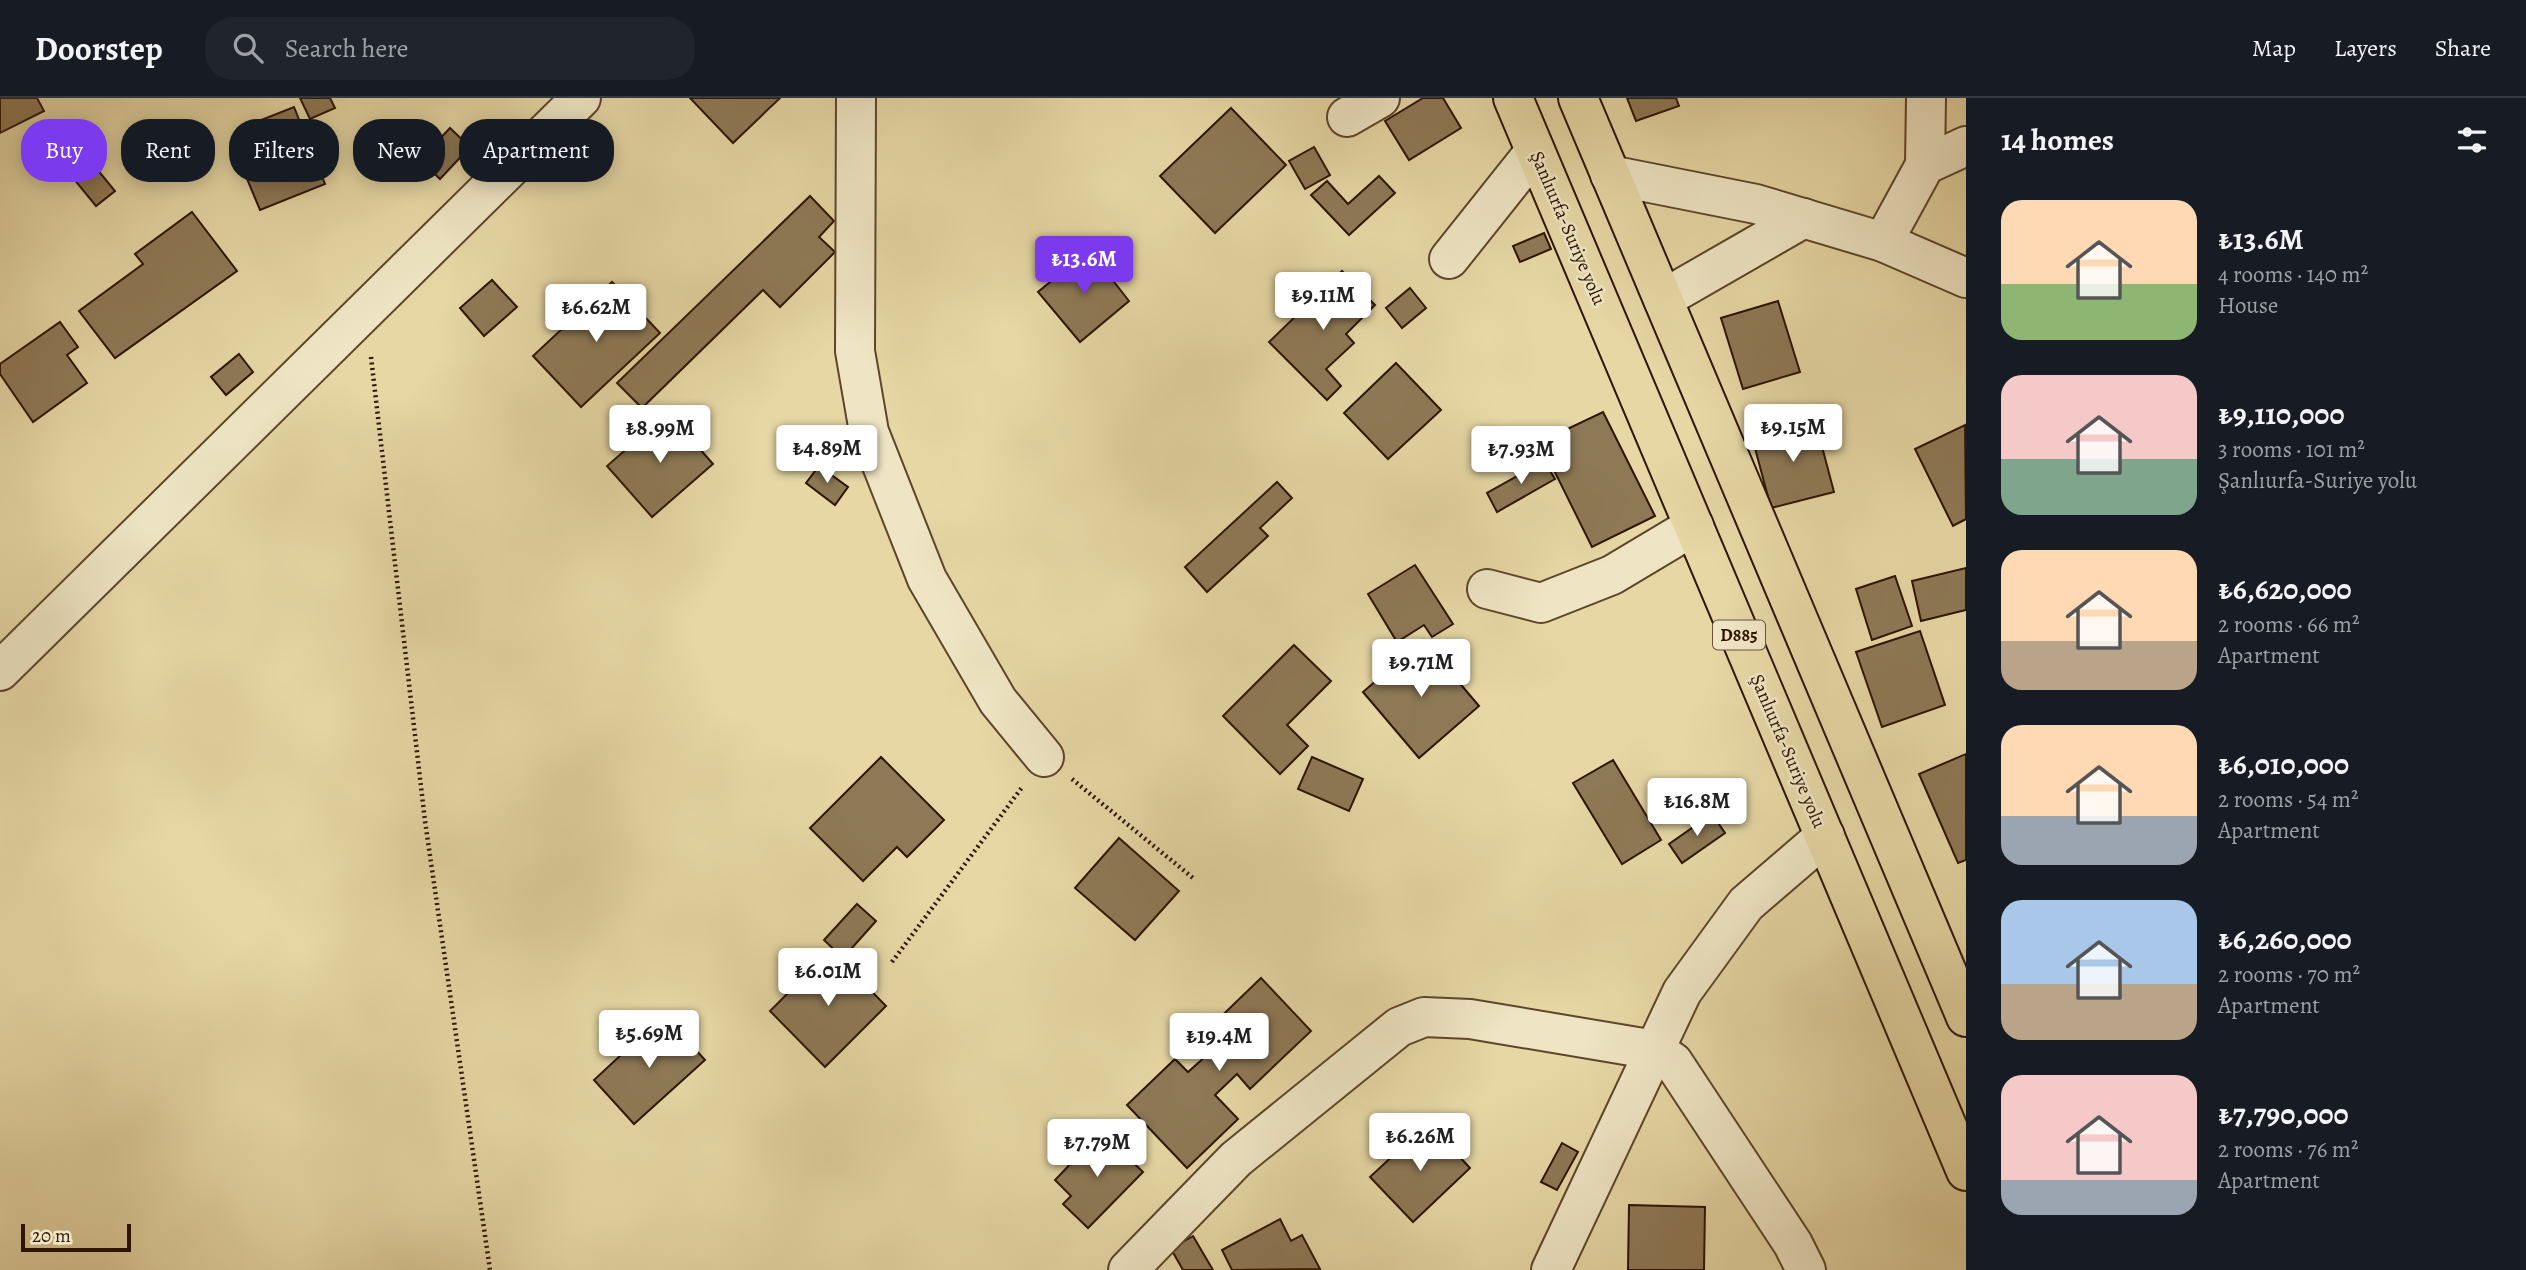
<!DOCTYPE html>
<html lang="en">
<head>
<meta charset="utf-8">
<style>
  :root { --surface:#171b24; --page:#20242c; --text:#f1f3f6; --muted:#9ea1a6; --line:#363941; --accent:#7c3aed }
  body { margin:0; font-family:Alegreya,serif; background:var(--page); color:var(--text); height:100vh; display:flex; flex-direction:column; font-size:26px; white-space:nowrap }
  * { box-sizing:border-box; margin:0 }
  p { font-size:23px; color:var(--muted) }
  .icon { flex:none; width:38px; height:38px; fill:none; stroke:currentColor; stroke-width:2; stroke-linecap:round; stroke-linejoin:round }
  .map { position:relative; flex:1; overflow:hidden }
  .panel { display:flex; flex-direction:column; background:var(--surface); width:560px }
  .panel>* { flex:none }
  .banner { position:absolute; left:21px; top:21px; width:665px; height:63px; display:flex; gap:14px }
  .scale { position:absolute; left:21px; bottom:18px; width:110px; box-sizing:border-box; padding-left:7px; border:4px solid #2f1400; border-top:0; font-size:19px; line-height:24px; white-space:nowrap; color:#2f1400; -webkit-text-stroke:5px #efe5c4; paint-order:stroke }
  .price { position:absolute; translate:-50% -60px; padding:0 16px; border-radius:7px; background:#fff; color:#222; font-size:23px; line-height:46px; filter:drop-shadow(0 2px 4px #0008) }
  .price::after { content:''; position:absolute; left:50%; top:42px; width:21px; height:16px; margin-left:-10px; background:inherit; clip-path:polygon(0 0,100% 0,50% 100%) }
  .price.selected { background:var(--accent); color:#fff }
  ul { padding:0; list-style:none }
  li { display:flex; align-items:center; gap:21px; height:175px; padding:0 35px }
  li span { display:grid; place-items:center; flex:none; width:196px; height:140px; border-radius:21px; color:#555 }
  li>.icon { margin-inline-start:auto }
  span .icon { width:84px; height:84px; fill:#fffc; stroke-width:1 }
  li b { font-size:30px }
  h2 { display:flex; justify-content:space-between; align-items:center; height:84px; padding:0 35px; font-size:30px }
  .tag { padding:0 24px; border-radius:28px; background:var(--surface); box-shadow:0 4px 18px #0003; font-size:24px; line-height:63px }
  .tag.selected { background:var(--accent); color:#fff }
  header { display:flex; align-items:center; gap:42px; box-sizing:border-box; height:98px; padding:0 35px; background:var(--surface); border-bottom:2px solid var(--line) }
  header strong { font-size:33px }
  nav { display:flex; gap:38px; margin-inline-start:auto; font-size:24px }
  .search { width:490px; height:63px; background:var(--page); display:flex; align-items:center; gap:18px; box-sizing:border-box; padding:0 24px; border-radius:28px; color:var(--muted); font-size:26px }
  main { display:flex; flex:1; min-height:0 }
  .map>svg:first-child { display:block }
</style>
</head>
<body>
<header>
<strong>Doorstep</strong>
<div class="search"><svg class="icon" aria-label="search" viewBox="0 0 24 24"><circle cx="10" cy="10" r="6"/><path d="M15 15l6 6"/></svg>Search here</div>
<nav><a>Map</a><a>Layers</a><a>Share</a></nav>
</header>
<main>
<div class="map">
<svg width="1966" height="1172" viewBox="0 0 1966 1172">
  <rect width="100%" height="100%" fill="#e6d7a5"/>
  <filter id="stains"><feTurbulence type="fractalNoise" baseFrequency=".00286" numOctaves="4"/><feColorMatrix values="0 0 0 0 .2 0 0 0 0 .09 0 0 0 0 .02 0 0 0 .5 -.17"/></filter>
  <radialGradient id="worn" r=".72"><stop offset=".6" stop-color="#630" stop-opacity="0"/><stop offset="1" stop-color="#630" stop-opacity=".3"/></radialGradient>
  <!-- building -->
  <g fill="#8e7956" stroke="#2f1400" stroke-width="2">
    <path d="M0,0h37l7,13 -44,22z"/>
    <path d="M300,0h30l5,10 -25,11z"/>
    <path d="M690,0h90l-47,45z"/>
    <path d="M1423,0h20l18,30 -52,32 -24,-39z"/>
    <path d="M1627,0h49l3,8 -43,15z"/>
    <path d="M294,9l31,77 -65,26 -22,-53 13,-6 -10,-23z"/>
    <path d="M1231,10l55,57 -71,68 -55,-57z"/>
    <path d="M450,30l20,19 -30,32 -20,-19z"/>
    <path d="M1314,49l16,28 -25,14 -16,-28z"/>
    <path d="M92,65l23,28 -19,15 -23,-28z"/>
    <path d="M1379,78l16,17 -46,42 -38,-40 16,-14 21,23z"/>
    <path d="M810,98l24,25 -15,16 16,15 -55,55 -17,-17 -121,118 -25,-25z"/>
    <path d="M192,114l45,59 -122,87 -36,-47 64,-47 -8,-10z"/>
    <path d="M1544,135l7,16 -31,13 -7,-16z"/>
    <path d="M1089,152l40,51 -49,41 -42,-50z"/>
    <path d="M1342,173l33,34 -29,29 8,9 -28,26 15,17 -14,14 -58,-58z"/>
    <path d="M492,182l25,27 -33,29 -24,-28z"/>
    <path d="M612,184l48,51 -79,74 -48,-51z"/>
    <path d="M1410,190l16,20 -24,20 -16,-20z"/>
    <path d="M1778,203l22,71 -57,17 -22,-71z"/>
    <path d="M60,224l18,25 -11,8 20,28 -54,39 -33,-48v-10z"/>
    <path d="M239,256l14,18 -27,23 -15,-18z"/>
    <path d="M1396,265l45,47 -53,49 -44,-46z"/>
    <path d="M1603,314l52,104 -63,31 -52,-105z"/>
    <path d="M668,315l45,51 -61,53 -45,-51z"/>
    <path d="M1815,322l19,72 -63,16 -19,-71z"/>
    <path d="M1965,327l1,94 -13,7 -38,-77z"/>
    <path d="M1544,363l11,18 -58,33 -10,-19z"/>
    <path d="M819,368l29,21 -13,18 -29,-22z"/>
    <path d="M1277,384l15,16 -32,30 8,8 -61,56 -22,-25z"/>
    <path d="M1415,467l38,59 -21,13 -8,-12 -27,17 -29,-48z"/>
    <path d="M1966,470v42l-45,11 -9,-40z"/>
    <path d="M1895,478l17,50 -40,14 -16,-51z"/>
    <path d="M1920,533l25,74 -63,22 -26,-75z"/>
    <path d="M1423,542l56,66 -60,52 -56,-66z"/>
    <path d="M1294,547l37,36 -44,44 21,21 -28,28 -57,-58z"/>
    <path d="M1966,656v106l-8,3 -39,-89z"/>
    <path d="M881,659l63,63 -37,37 -10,-10 -34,34 -53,-53z"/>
    <path d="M1312,659l51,22 -14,32 -51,-22z"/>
    <path d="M1613,662l48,80 -39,24 -49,-81z"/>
    <path d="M1712,716l13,19 -43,30 -13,-19z"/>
    <path d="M1119,740l60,53 -44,49 -60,-52z"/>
    <path d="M857,806l19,17 -33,37 -19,-18z"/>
    <path d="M831,852l55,56 -61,61 -55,-56z"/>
    <path d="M1261,880l50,53 -61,58 -13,-15 -22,21 23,24 -51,49 -60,-63 48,-46 13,13 29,-26 -13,-13z"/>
    <path d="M664,917l41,45 -71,64 -40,-44z"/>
    <path d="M1428,1025l42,45 -57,54 -43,-45z"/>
    <path d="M1101,1034l42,40 -55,56 -25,-24 8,-8 -16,-16z"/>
    <path d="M1562,1045l16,9 -21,38 -16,-8z"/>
    <path d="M1629,1107l76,2 -1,63h-76z"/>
    <path d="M1280,1121l11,22 11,-6 18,34 -88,1 -10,-20z"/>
    <path d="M1193,1138l20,34h-30l-12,-21z"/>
  </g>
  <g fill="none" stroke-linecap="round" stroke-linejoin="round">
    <!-- minor casing -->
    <g stroke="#5d4529" stroke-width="42">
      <g id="minor">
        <path d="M856,0l-1,253 14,81 58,147 71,122 46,56"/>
        <path d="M1347,19l33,-19"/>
        <path d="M1925,67l41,-19"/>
        <path d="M1610,77l146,29 127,38 83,36"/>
        <path d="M1883,144l42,-77 1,-67"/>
        <path d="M1449,161l86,-108"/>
        <path d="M1663,201l141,-81"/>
        <path d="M1487,491l54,14 71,-28 82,-49"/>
        <path d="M0,573l581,-573"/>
        <path d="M1128,1172l108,-111 163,-132 25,-10 46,2 185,31 18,12 120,182 13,26"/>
        <path d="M1551,1172l131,-278 64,-88 79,-68"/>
      </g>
    </g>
    <!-- highway casing -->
    <g stroke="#2f1400" stroke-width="42">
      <g id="highway">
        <path d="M1513,0l453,1073"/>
        <path d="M1578,0l388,919"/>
      </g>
    </g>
    <!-- path -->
    <g stroke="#2f1400" stroke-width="4.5" stroke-dasharray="2 3.5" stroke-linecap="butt">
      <path d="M371,259l54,464 65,449"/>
      <path d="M1072,681l121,99"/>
      <path d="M892,864l131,-176"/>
    </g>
    <!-- minor -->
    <use href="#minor" stroke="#efe5c4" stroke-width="38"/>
    <!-- highway -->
    <use href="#highway" stroke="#e6d7a5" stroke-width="38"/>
  </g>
  <g text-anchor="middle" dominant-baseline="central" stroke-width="5" stroke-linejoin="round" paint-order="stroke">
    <!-- shield labels -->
    <rect fill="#efe5c4" stroke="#69533b" stroke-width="2" x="1713" y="522.5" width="52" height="29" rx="5"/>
    <g font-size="18" font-weight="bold" fill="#2f1400">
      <text x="1739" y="537">D885</text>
    </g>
    <!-- street labels -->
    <g font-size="19" fill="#2f1400" stroke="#efe5c4">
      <text transform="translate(1568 130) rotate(67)">Şanlıurfa-Suriye yolu</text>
      <text transform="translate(1788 653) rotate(67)">Şanlıurfa-Suriye yolu</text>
    </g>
  </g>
  <rect width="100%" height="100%" filter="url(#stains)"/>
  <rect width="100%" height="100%" fill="url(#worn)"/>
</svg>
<div class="scale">20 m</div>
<b class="price selected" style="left:1084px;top:198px">₺13.6M</b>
<b class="price" style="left:1323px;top:234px">₺9.11M</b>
<b class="price" style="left:596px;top:246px">₺6.62M</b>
<b class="price" style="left:1793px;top:366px">₺9.15M</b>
<b class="price" style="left:660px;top:367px">₺8.99M</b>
<b class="price" style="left:827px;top:387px">₺4.89M</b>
<b class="price" style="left:1521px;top:388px">₺7.93M</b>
<b class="price" style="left:1421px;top:601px">₺9.71M</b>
<b class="price" style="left:1697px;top:740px">₺16.8M</b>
<b class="price" style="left:828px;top:910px">₺6.01M</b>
<b class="price" style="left:649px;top:972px">₺5.69M</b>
<b class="price" style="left:1219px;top:975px">₺19.4M</b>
<b class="price" style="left:1420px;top:1075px">₺6.26M</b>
<b class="price" style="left:1097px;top:1081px">₺7.79M</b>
<div class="banner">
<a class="tag selected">Buy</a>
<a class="tag">Rent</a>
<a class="tag">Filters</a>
<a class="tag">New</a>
<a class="tag">Apartment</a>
</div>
</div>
<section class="panel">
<h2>14 homes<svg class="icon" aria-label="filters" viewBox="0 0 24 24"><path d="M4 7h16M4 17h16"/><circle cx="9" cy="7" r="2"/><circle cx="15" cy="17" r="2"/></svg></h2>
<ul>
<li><span style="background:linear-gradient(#ffd9b3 60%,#8fb573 0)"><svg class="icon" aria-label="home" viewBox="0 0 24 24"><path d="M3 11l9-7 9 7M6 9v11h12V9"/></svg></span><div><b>₺13.6M</b><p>4 rooms · 140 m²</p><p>House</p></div></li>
<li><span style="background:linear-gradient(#f6c9c9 60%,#7fa58c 0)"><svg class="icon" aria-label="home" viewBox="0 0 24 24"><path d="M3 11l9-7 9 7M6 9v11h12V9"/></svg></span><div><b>₺9,110,000</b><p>3 rooms · 101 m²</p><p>Şanlıurfa-Suriye yolu</p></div></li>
<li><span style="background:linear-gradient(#ffd9b3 65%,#b9a48a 0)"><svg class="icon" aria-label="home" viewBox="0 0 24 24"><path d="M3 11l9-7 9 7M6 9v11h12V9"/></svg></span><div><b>₺6,620,000</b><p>2 rooms · 66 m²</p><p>Apartment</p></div></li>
<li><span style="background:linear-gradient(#ffd9b3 65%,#9aa5b1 0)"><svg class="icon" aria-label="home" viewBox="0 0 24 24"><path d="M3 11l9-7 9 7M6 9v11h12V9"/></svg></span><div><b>₺6,010,000</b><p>2 rooms · 54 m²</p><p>Apartment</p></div></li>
<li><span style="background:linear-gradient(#a9c7e8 60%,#b9a48a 0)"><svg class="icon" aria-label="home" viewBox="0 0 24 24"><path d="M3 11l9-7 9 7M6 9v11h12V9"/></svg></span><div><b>₺6,260,000</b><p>2 rooms · 70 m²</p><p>Apartment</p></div></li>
<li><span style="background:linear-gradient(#f6c9c9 75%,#9aa5b1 0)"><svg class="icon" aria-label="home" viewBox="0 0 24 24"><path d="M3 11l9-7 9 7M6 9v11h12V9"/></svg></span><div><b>₺7,790,000</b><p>2 rooms · 76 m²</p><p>Apartment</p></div></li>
</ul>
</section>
</main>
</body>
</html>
